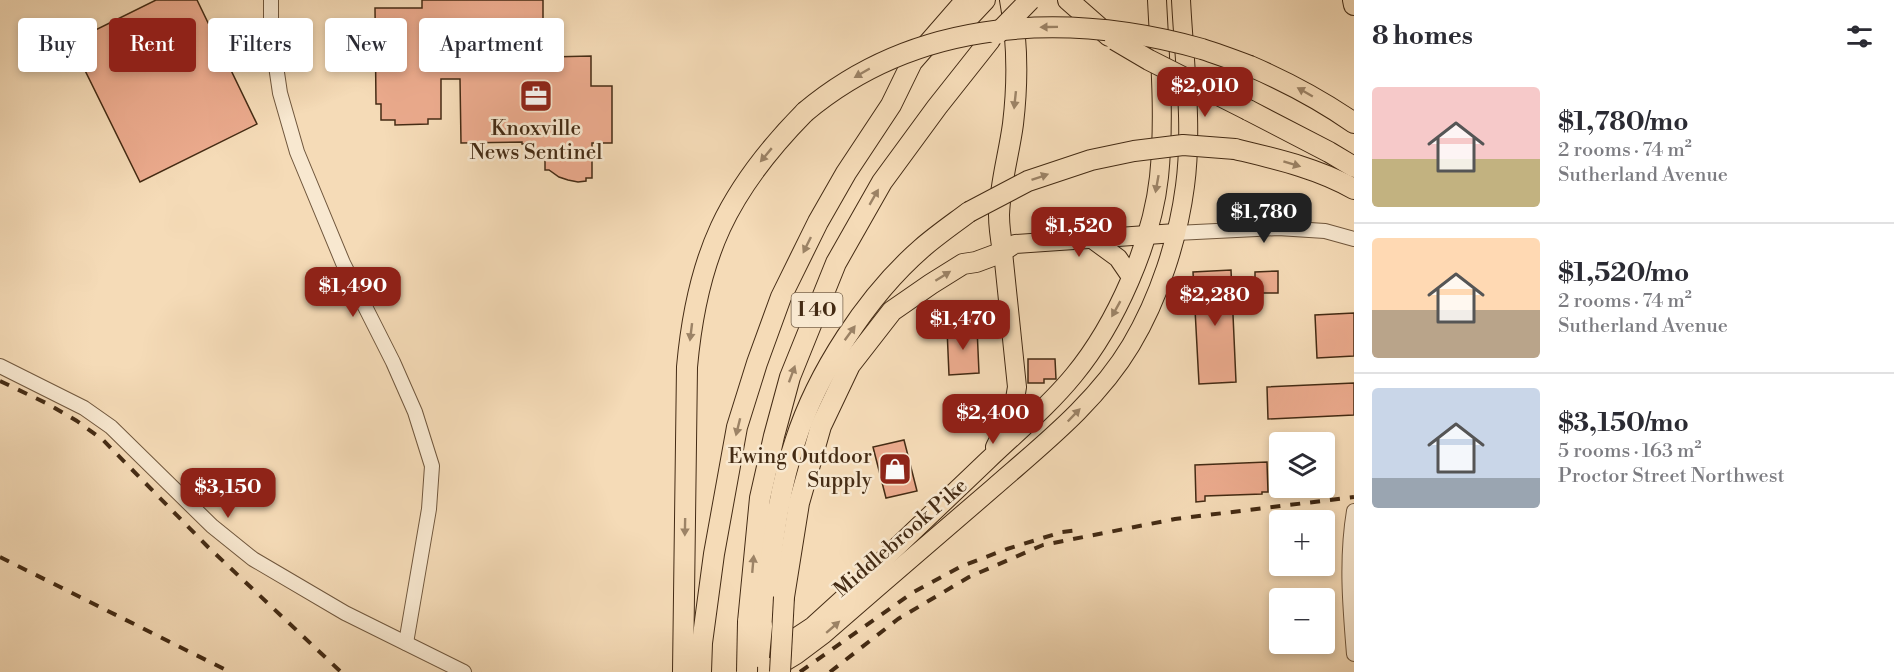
<!DOCTYPE html>
<html lang="en">
<head>
<meta charset="utf-8">
<style>
  :root { --surface:#fff; --page:#f7f7f7; --text:#2b2b33; --muted:#7c7c81; --line:#e1e1e2; --accent:#8f2418 }
  body { margin:0; font-family:"Libre Bodoni",serif; background:var(--page); color:var(--text); height:100vh; display:flex; flex-direction:column; font-size:22px; white-space:nowrap }
  * { box-sizing:border-box; margin:0 }
  p { font-size:20px; color:var(--muted) }
  .icon { flex:none; width:33px; height:33px; fill:none; stroke:currentColor; stroke-width:2; stroke-linecap:round; stroke-linejoin:round }
  .map { position:relative; flex:1; overflow:hidden }
  .drawer { display:flex; flex-direction:column; background:var(--surface); width:540px }
  .drawer>* { flex:none }
  .hud { position:absolute; left:18px; top:18px; width:570px; height:54px; display:flex; gap:12px }
  .buttons { position:absolute; left:1269px; top:432px; display:grid; gap:12px }
  .buttons a { display:grid; place-items:center; width:66px; height:66px; border-radius:6px; background:var(--surface); box-shadow:0 3px 9px #0003; font-size:30px }
  .price { position:absolute; translate:-50% -51px; padding:0 14px; border-radius:12px; background:var(--accent); color:#fff; font-size:20px; line-height:39px; filter:drop-shadow(0 2px 3px #0008) }
  .price::after { content:''; position:absolute; left:50%; top:36px; width:18px; height:14px; margin-left:-9px; background:inherit; clip-path:polygon(0 0,100% 0,50% 100%) }
  .price.active { background:#222; color:#fff }
  ul { padding:0; list-style:none }
  li { display:flex; align-items:center; gap:18px; height:150px; padding:0 18px }
  li+li { border-top:2px solid var(--line) }
  li span { display:grid; place-items:center; flex:none; width:168px; height:120px; border-radius:6px; color:#555 }
  li>.icon { margin-inline-start:auto }
  span .icon { width:72px; height:72px; fill:#fffc; stroke-width:1 }
  li b { font-size:26px }
  h2 { display:flex; justify-content:space-between; align-items:center; height:72px; padding:0 18px; font-size:26px }
  .pill { padding:0 21px; border-radius:6px; background:var(--surface); box-shadow:0 3px 9px #0003; font-size:21px; line-height:54px }
  .pill.active { background:var(--accent); color:#fff }
  main { display:flex; flex:1; min-height:0 }
  .map>svg:first-child { display:block }
</style>
</head>
<body>
<main>
<div class="map">
<svg width="1354" height="672" viewBox="0 0 1354 672">
  <rect width="100%" height="100%" fill="#f5dbb7"/>
  <filter id="stains"><feTurbulence type="fractalNoise" baseFrequency=".00333" numOctaves="4"/><feColorMatrix values="0 0 0 0 .2 0 0 0 0 .09 0 0 0 0 .02 0 0 0 .5 -.17"/></filter>
  <radialGradient id="worn" r=".72"><stop offset=".6" stop-color="#630" stop-opacity="0"/><stop offset="1" stop-color="#630" stop-opacity=".3"/></radialGradient>
  <!-- building -->
  <g fill="#ecab8e" stroke="#442b14" stroke-width="1.5">
    <path d="M156,0h41l60,124 -117,58 -69,-140z"/>
    <path d="M422,0h121v48l6,-1v10l42,-1v30h21v57h-20v35h-6v3l-8,1 -10,-2 -9,-3 -10,-7h-4v-21l-17,1v-6h-6v-2l-61,1 -1,-64h-19v40h-13v5l-33,1v-5h-14v-16h-5l-1,-96h47z"/>
    <path d="M1231,270l5,112 -37,2 -6,-112z"/>
    <path d="M1278,271v22h-23v-21z"/>
    <path d="M1354,313v43l-37,2 -2,-43z"/>
    <path d="M977,328l2,45 -30,2 -2,-46z"/>
    <path d="M1028,359h27l1,20h-12v4h-16z"/>
    <path d="M1354,383v32l-86,4 -1,-32z"/>
    <path d="M904,440l13,51 -31,7 -13,-51z"/>
    <path d="M1267,462l1,30h-6v2l-57,2v5l-9,1 -1,-37z"/>
  </g>
  <g fill="none" stroke-linecap="round" stroke-linejoin="round">
    <!-- minor casing -->
    <g stroke="#70573d" stroke-width="16">
      <g id="minor">
        <path d="M271,0v32l9,61 17,59 46,111 50,99 22,50 17,54 -3,43 -23,134"/>
        <path d="M1176,233l102,-5 47,3 29,8"/>
        <path d="M0,366l84,42 27,19 101,99 41,33 92,54 119,59"/>
        <path d="M1354,511c-8,48 -4,95 0,143"/>
      </g>
    </g>
    <!-- major casing -->
    <g stroke="#442b14" stroke-width="20">
      <g id="major">
        <path d="M1092,239l26,19 13,19"/>
        <path d="M995,447l18,-36 4,-24 -14,-135 12,-8 161,-11"/>
        <path d="M748,669l65,-43 33,-30c46,-45 94,-90 141,-135 29,-28 61,-54 87,-86 42,-51 78,-133 85,-198 6,-59 1,-118 -2,-177"/>
        <path d="M768,672l28,-17 28,-21c56,-49 112,-97 169,-146 49,-43 104,-86 138,-143 28,-47 47,-105 54,-159 8,-59 -1,-127 -4,-186"/>
      </g>
    </g>
    <!-- highway casing -->
    <g stroke="#442b14" stroke-width="22">
      <g id="highway">
        <path d="M1068,0l41,36"/>
        <path d="M1353,0l1,5"/>
        <path d="M954,33l31,-33"/>
        <path d="M1250,66c37,16 71,34 104,57"/>
        <path d="M1248,110l81,42 25,15"/>
        <path d="M1235,149c41,10 82,19 119,40"/>
        <path d="M784,597l15,-94 22,-77 29,-61 42,-54 39,-27 32,-20 13,-2 27,-10c-2,-12 -4,-25 -4,-37 1,-31 10,-61 14,-91 5,-42 5,-82 -3,-124"/>
        <path d="M748,622l12,-124 14,-62 16,-59 46,-114 46,-81 55,-75 53,-67"/>
        <path d="M762,626c9,-61 13,-125 33,-184 22,-69 72,-146 127,-194 15,-13 31,-24 47,-36"/>
        <path d="M683,672l4,-305c10,-111 40,-176 118,-255"/>
        <path d="M701,672l1,-29 12,-89 23,-127 20,-64 24,-66 37,-75 28,-49 45,-68 21,-43 54,-62"/>
      </g>
    </g>
    <!-- minor -->
    <use href="#minor" stroke="#f8e8d0" stroke-width="14"/>
    <!-- major -->
    <use href="#major" stroke="#f5dbb7" stroke-width="18"/>
    <!-- highway -->
    <use href="#highway" stroke="#f5dbb7" stroke-width="20"/>
    <!-- rail -->
    <g stroke="#442b14" stroke-width="4" stroke-dasharray="10 10" stroke-linecap="butt">
      <path d="M0,381l48,23 29,17 26,19 105,107 133,125"/>
      <path d="M0,557l230,115"/>
      <path d="M800,672l112,-79 50,-27 45,-17 55,-17 18,-2"/>
      <path d="M830,672l68,-53 71,-42 74,-32 132,-26 179,-22"/>
    </g>
    <!-- highway-bridge casing -->
    <g stroke="#442b14" stroke-width="22" stroke-linecap="butt">
      <g id="highway-bridge">
        <path d="M997,34l33,-34"/>
        <path d="M1115,40l34,20 99,50"/>
        <path d="M805,112c112,-94 261,-101 397,-63 16,5 32,11 48,17"/>
        <path d="M969,212l59,-31 63,-21 43,-9 49,-6 52,4"/>
        <path d="M759,657l3,-31"/>
        <path d="M747,672l1,-50"/>
        <path d="M780,672l4,-75"/>
      </g>
    </g>
    <!-- highway-bridge -->
    <use href="#highway-bridge" stroke="#f5dbb7" stroke-width="20"/>
  </g>
  <!-- one-way arrows -->
  <defs><path id="oneway-solid" d="M-6-.8H1V-3.2L6.5 0L1 3.2V.8H-6Z" transform="scale(1.5)"/></defs>
  <g fill="#9c8366">
    <use href="#oneway-solid" transform="translate(1049 27) rotate(179)"/>
    <use href="#oneway-solid" transform="translate(862 73) rotate(150)"/>
    <use href="#oneway-solid" transform="translate(1305 92) rotate(-150)"/>
    <use href="#oneway-solid" transform="translate(1015 100) rotate(96)"/>
    <use href="#oneway-solid" transform="translate(766 155) rotate(130)"/>
    <use href="#oneway-solid" transform="translate(1292 164) rotate(17)"/>
    <use href="#oneway-solid" transform="translate(1040 177) rotate(-19)"/>
    <use href="#oneway-solid" transform="translate(1157 184) rotate(100)"/>
    <use href="#oneway-solid" transform="translate(874 197) rotate(-60)"/>
    <use href="#oneway-solid" transform="translate(807 245) rotate(116)"/>
    <use href="#oneway-solid" transform="translate(943 276) rotate(-32)"/>
    <use href="#oneway-solid" transform="translate(1116 309) rotate(119)"/>
    <use href="#oneway-solid" transform="translate(691 332) rotate(97)"/>
    <use href="#oneway-solid" transform="translate(850 333) rotate(-54)"/>
    <use href="#oneway-solid" transform="translate(792 374) rotate(-70)"/>
    <use href="#oneway-solid" transform="translate(1074 415) rotate(-46)"/>
    <use href="#oneway-solid" transform="translate(738 427) rotate(104)"/>
    <use href="#oneway-solid" transform="translate(685 527) rotate(91)"/>
    <use href="#oneway-solid" transform="translate(753 564) rotate(-85)"/>
    <use href="#oneway-solid" transform="translate(833 627) rotate(-41)"/>
  </g>
  <!-- icons -->
  <defs>
    <g id="office-square" transform="scale(1.725)"><rect x="-9" y="-9" width="18" height="18" rx="4" fill="#8f2418" stroke="#f8e8d0"/><path d="M-6-3h4V-5.5h4V-3h4V5H-6ZM-1-4.5V-3h2v-1.5ZM-6 0V1H6V0Z" fill="#fff"/></g>
    <g id="shop-square" transform="scale(1.725)"><rect x="-9" y="-9" width="18" height="18" rx="4" fill="#8f2418" stroke="#f8e8d0"/><path d="M-5-2.5h2.3a2.7 3.5 0 0 1 5.4 0H5L5.5 6h-11ZM-1.5-2.5h3a1.5 2.3 0 0 0-3 0Z" fill="#fff"/></g>
  </defs>
  <g fill-rule="evenodd">
    <use href="#office-square" x="536" y="96"/>
    <use href="#shop-square" x="895" y="469"/>
  </g>
  <g text-anchor="middle" dominant-baseline="central" stroke-width="5" stroke-linejoin="round" paint-order="stroke">
    <!-- shield labels -->
    <rect fill="#f8e8d0" stroke="#7a644c" stroke-width="1.5" x="791.5" y="293" width="51" height="34" rx="4.5"/>
    <g font-size="20" font-weight="bold" fill="#442b14">
      <text x="817" y="310">I 40</text>
    </g>
    <!-- poi labels -->
    <g font-size="21" fill="#442b14" stroke="#f8e8d0">
      <text x="536" y="129">Knoxville<tspan x="536" dy="24">News Sentinel</tspan></text>
      <text x="872" y="457" text-anchor="end">Ewing Outdoor<tspan x="872" dy="24">Supply</tspan></text>
    </g>
    <!-- street labels -->
    <g font-size="21" fill="#442b14" stroke="#f8e8d0">
      <text transform="translate(901 538) rotate(-41)">Middlebrook Pike</text>
    </g>
  </g>
  <rect width="100%" height="100%" filter="url(#stains)"/>
  <rect width="100%" height="100%" fill="url(#worn)"/>
</svg>
<div class="buttons">
<a><svg class="icon" aria-label="layers" viewBox="0 0 24 24"><path d="M12 4l9 5-9 5-9-5zM3 14l9 5 9-5"/></svg></a>
<a>+</a>
<a>−</a>
</div>
<b class="price" style="left:1205px;top:118px">$2,010</b>
<b class="price active" style="left:1264px;top:244px">$1,780</b>
<b class="price" style="left:1079px;top:258px">$1,520</b>
<b class="price" style="left:353px;top:318px">$1,490</b>
<b class="price" style="left:1215px;top:327px">$2,280</b>
<b class="price" style="left:963px;top:351px">$1,470</b>
<b class="price" style="left:993px;top:445px">$2,400</b>
<b class="price" style="left:228px;top:519px">$3,150</b>
<div class="hud">
<a class="pill">Buy</a>
<a class="pill active">Rent</a>
<a class="pill">Filters</a>
<a class="pill">New</a>
<a class="pill">Apartment</a>
</div>
</div>
<section class="drawer">
<h2>8 homes<svg class="icon" aria-label="filters" viewBox="0 0 24 24"><path d="M4 7h16M4 17h16"/><circle cx="9" cy="7" r="2"/><circle cx="15" cy="17" r="2"/></svg></h2>
<ul>
<li><span style="background:linear-gradient(#f6c9c9 60%,#c2b280 0)"><svg class="icon" aria-label="home" viewBox="0 0 24 24"><path d="M3 11l9-7 9 7M6 9v11h12V9"/></svg></span><div><b>$1,780/mo</b><p>2 rooms · 74 m²</p><p>Sutherland Avenue</p></div></li>
<li><span style="background:linear-gradient(#ffd9b3 60%,#b9a48a 0)"><svg class="icon" aria-label="home" viewBox="0 0 24 24"><path d="M3 11l9-7 9 7M6 9v11h12V9"/></svg></span><div><b>$1,520/mo</b><p>2 rooms · 74 m²</p><p>Sutherland Avenue</p></div></li>
<li><span style="background:linear-gradient(#c9d6e8 75%,#9aa5b1 0)"><svg class="icon" aria-label="home" viewBox="0 0 24 24"><path d="M3 11l9-7 9 7M6 9v11h12V9"/></svg></span><div><b>$3,150/mo</b><p>5 rooms · 163 m²</p><p>Proctor Street Northwest</p></div></li>
</ul>
</section>
</main>
</body>
</html>
